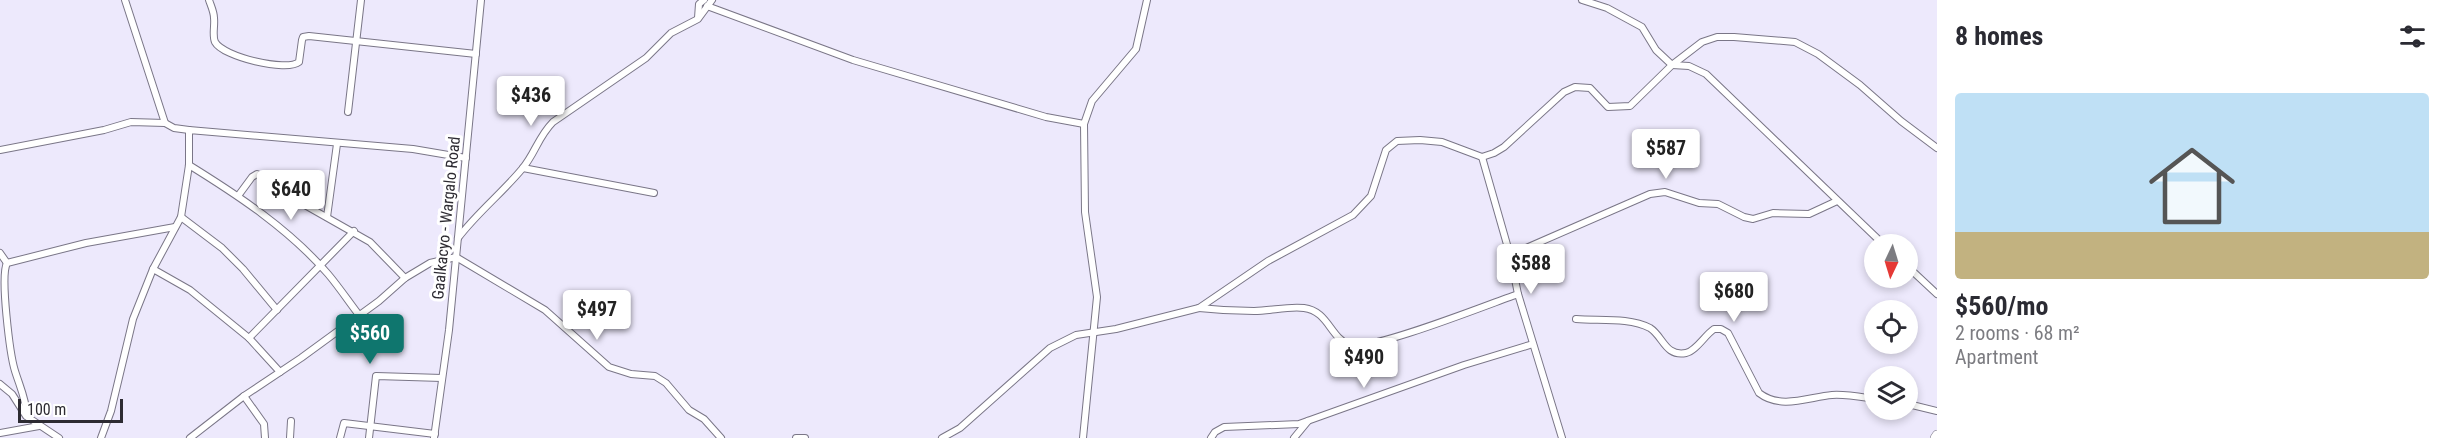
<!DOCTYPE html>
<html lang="en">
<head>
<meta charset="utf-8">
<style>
  :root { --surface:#fff; --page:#f7f7f7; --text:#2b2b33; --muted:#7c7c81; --line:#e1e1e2; --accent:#0f766e }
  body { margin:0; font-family:"Roboto Condensed",sans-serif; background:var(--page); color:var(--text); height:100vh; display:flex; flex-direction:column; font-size:22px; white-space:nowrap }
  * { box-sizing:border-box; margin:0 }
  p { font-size:20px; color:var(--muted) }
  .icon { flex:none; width:33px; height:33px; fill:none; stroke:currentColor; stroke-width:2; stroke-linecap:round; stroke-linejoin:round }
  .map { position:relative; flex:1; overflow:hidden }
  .sheet { display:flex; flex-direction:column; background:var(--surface); width:510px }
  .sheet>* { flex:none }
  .needle { width:39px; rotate:184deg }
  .buttons { position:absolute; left:1864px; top:234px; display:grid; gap:12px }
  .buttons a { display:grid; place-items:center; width:54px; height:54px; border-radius:50%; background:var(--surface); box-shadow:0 3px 9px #0003; font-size:30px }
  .scale { position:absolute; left:18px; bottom:15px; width:105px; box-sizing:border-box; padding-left:6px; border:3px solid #2d2b32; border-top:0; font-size:16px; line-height:21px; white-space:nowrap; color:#2d2b32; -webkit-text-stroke:4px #fff; paint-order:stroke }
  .price { position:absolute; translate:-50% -51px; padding:0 14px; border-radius:6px; background:#fff; color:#222; font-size:20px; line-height:39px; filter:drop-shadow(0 2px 3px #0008) }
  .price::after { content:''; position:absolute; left:50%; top:36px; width:18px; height:14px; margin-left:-9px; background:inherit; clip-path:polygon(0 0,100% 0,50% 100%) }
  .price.on { background:var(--accent); color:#fff }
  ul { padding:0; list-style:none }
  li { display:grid; align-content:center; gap:12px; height:318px; padding:0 18px }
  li+li { border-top:2px solid var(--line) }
  li span { display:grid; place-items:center; height:186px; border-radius:6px; color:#555 }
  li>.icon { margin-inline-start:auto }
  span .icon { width:108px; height:108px; fill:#fffc; stroke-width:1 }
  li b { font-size:26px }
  h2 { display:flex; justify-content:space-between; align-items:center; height:72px; padding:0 18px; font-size:26px }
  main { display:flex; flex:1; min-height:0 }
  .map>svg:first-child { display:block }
</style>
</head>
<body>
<main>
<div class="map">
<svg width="1937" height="438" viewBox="0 0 1937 438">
  <rect width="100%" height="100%" fill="#ede9fc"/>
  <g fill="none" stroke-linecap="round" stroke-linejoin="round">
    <!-- street casing -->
    <g stroke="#7a7687" stroke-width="8">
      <g id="street">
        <path d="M125,0l40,123"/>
        <path d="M209,0c2,6 5,12 5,18 1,8 -2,17 1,24 8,15 72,30 84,20l3,-22 1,-3 6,-1 167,18"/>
        <path d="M1582,0l25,8 35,19 14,23 16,15 17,1 17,8 177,170"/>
        <path d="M707,6l146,54 193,57 38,7"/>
        <path d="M698,18l1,-14 5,-4"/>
        <path d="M348,112l13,-112"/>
        <path d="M0,150l104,-20 27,-8 34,1 9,5 15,2"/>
        <path d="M1482,157l28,98 8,39 44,144"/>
        <path d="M189,165c50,31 100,64 139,109 11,13 21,28 31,41"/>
        <path d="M523,168l131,25"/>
        <path d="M238,196l14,-19 5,-3 6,3 33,23 74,42 35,36"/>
        <path d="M181,217l41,31 21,21 34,41"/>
        <path d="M327,217l10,-73"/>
        <path d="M458,238c19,-25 44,-45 64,-69 13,-15 16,-32 31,-47l93,-64 25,-25 27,-14 14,-19"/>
        <path d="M0,253l7,10"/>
        <path d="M1510,255l140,-61 15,-2 34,11 19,1 26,13 9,2 20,-6 36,1 28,-13"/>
        <path d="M1908,267l29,27"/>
        <path d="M153,269l37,21 59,48 31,34"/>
        <path d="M1199,308c18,2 37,3 55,3 17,0 34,-5 50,-3 24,3 26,29 45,37 18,8 143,-42 169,-51"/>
        <path d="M1576,319c23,2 53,-2 74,9 13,8 15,29 36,25 10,-2 19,-18 28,-24h7l7,4 31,60c22,17 50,4 73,2 14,-1 29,2 43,4"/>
        <path d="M249,338l105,-107"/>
        <path d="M0,384l12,10 14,22 33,22"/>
        <path d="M244,396l20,28 1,14"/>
        <path d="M1908,404l29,7"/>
        <path d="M27,416c-1,-17 -7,-29 -12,-45 -5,-16 -15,-95 -8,-108l79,-20 89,-16"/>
        <path d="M0,433l39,-7"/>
        <path d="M101,438l10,-27 22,-92 20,-50 28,-52 8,-52v-35l224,19 53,9"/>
        <path d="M190,438l54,-42 57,-38 78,-57 26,-23 25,-15 26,-6 89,53 64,57 22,7 24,2 11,7 23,27 15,9 17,19"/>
        <path d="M290,438l1,-17"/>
        <path d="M340,438l4,-15 91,11"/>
        <path d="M369,438l7,-62 66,2"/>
        <path d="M434,438l15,-108 32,-330"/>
        <path d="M796,438h9"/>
        <path d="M942,438l18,-10 90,-80 26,-13 40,-6 83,-21 69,-47 85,-46 18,-19 15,-46 11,-9 23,-1 22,2 40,15 12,-4 10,-6 60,-55 11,-5 15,1 18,19 22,-1 42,-41 30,-23 15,-5h17l61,5 23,12 42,31 41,36 36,27"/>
        <path d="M1083,438l14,-141 -12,-85 -1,-88 8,-23 44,-52 11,-49"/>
        <path d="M1211,438l4,-6 9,-5 75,-3 165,-59 69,-21"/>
        <path d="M1294,438l14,-17"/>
      </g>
    </g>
    <!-- primary casing -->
    <g stroke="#7a7687" stroke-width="10">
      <path id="primary" d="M1935,438l2,-3"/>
    </g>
    <!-- street -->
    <use href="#street" stroke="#fff" stroke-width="6"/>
    <!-- primary -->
    <use href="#primary" stroke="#fff" stroke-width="9"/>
  </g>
  <g text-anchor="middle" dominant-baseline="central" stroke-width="6" stroke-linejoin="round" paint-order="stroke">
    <!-- street labels -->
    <g font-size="16" fill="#2d2b32" stroke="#fff">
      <text transform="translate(446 218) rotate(-84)">Gaalkacyo - Wargalo Road</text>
    </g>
  </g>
</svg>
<div class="buttons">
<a><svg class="needle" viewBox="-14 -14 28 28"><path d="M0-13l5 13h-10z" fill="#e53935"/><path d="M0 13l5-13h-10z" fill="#7c7c81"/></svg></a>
<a><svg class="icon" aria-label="locate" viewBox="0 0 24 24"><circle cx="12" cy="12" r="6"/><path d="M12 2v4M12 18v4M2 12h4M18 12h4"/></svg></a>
<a><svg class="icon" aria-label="layers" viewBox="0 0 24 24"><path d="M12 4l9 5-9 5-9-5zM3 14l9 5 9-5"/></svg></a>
</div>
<div class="scale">100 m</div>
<b class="price" style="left:531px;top:127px">$436</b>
<b class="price" style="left:1666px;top:180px">$587</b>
<b class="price" style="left:291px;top:221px">$640</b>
<b class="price" style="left:1531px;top:295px">$588</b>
<b class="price" style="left:1734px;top:323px">$680</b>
<b class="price" style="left:597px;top:341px">$497</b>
<b class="price on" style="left:370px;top:365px">$560</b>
<b class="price" style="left:1364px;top:389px">$490</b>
</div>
<section class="sheet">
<h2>8 homes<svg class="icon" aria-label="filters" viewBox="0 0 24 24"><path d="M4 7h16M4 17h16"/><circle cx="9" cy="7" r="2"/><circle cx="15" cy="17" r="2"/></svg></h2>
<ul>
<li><span style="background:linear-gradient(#bfe0f5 75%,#c2b280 0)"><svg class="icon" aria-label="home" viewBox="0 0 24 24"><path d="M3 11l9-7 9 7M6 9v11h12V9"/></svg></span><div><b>$560/mo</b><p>2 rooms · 68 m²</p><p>Apartment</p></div></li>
</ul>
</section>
</main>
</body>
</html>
